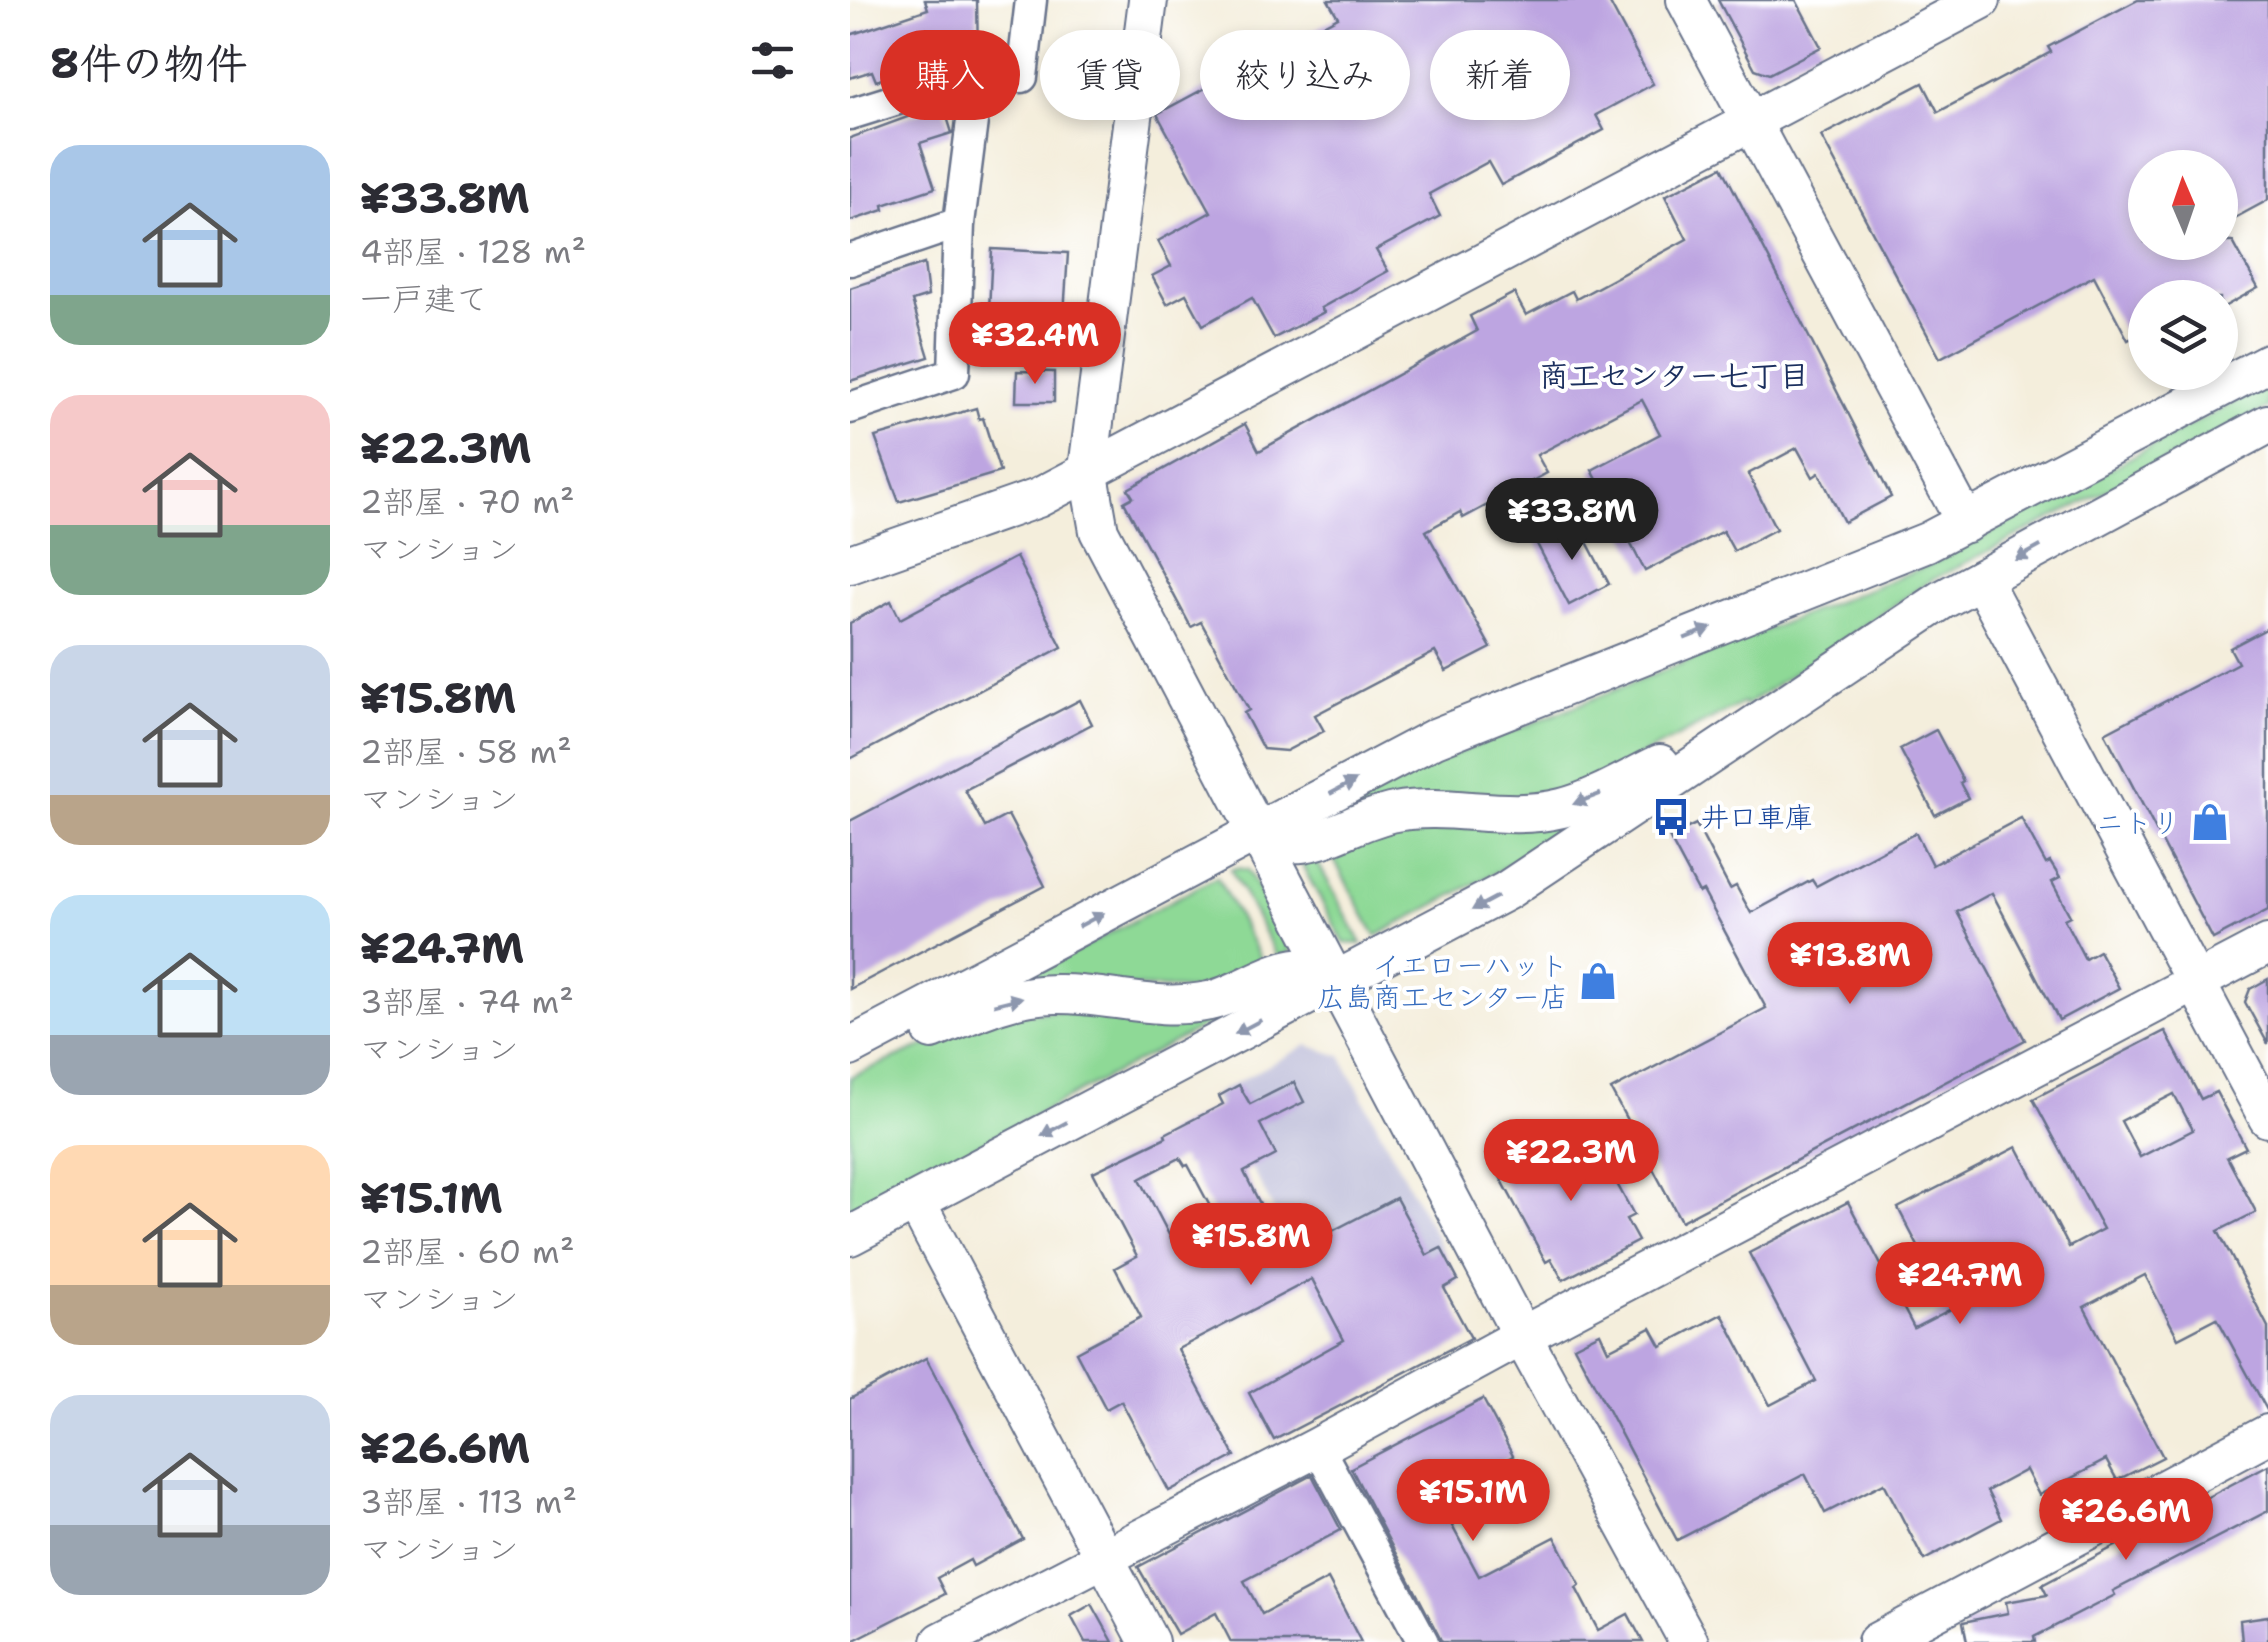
<!DOCTYPE html>
<html lang="ja">
<head>
<meta charset="utf-8">
<style>
  :root { --surface:#fff; --page:#f7f7f7; --text:#2b2b33; --muted:#7c7c81; --accent:#d93025 }
  body { margin:0; font-family:"Shantell Sans","Klee One",sans-serif; background:var(--page); color:var(--text); height:100vh; display:flex; flex-direction:column; font-size:38px; white-space:nowrap }
  * { box-sizing:border-box; margin:0 }
  p { font-size:32px; color:var(--muted) }
  .icon { flex:none; width:55px; height:55px; fill:none; stroke:currentColor; stroke-width:2; stroke-linecap:round; stroke-linejoin:round }
  .map { position:relative; flex:1; overflow:hidden }
  .sheet { display:flex; flex-direction:column; background:var(--surface); width:850px }
  .sheet>* { flex:none }
  .banner { position:absolute; left:30px; top:30px; width:950px; height:90px; display:flex; gap:20px }
  .needle { width:65px; rotate:358deg }
  .buttons { position:absolute; left:1278px; top:150px; display:grid; gap:20px }
  .buttons a { display:grid; place-items:center; width:110px; height:110px; border-radius:50%; background:var(--surface); box-shadow:0 5px 15px #0003; font-size:50px }
  .price { position:absolute; translate:-50% -85px; padding:0 22px; border-radius:35px; background:var(--accent); color:#fff; font-size:32px; line-height:65px; filter:drop-shadow(0 2px 5px #0008) }
  .price::after { content:''; position:absolute; left:50%; top:60px; width:30px; height:22px; margin-left:-15px; background:inherit; clip-path:polygon(0 0,100% 0,50% 100%) }
  .price.current { background:#222; color:#fff }
  ul { padding:0; list-style:none }
  li { display:flex; align-items:center; gap:30px; height:250px; padding:0 50px }
  li span { display:grid; place-items:center; flex:none; width:280px; height:200px; border-radius:30px; color:#555 }
  li>.icon { margin-inline-start:auto }
  span .icon { width:120px; height:120px; fill:#fffc; stroke-width:1 }
  li b { font-size:42px }
  h2 { display:flex; justify-content:space-between; align-items:center; height:120px; padding:0 50px; font-size:42px }
  .chip { padding:0 35px; border-radius:45px; background:var(--surface); box-shadow:0 5px 15px #0003; font-size:35px; line-height:90px }
  .chip.current { background:var(--accent); color:#fff }
  main { display:flex; flex:1; min-height:0 }
  .map>svg:first-child { display:block }
</style>
</head>
<body>
<main>
<section class="sheet">
<h2>8件の物件<svg class="icon" aria-label="filters" viewBox="0 0 24 24"><path d="M4 7h16M4 17h16"/><circle cx="9" cy="7" r="2"/><circle cx="15" cy="17" r="2"/></svg></h2>
<ul>
<li><span style="background:linear-gradient(#a9c7e8 75%,#7fa58c 0)"><svg class="icon" aria-label="home" viewBox="0 0 24 24"><path d="M3 11l9-7 9 7M6 9v11h12V9"/></svg></span><div><b>¥33.8M</b><p>4部屋 · 128 m²</p><p>一戸建て</p></div></li>
<li><span style="background:linear-gradient(#f6c9c9 65%,#7fa58c 0)"><svg class="icon" aria-label="home" viewBox="0 0 24 24"><path d="M3 11l9-7 9 7M6 9v11h12V9"/></svg></span><div><b>¥22.3M</b><p>2部屋 · 70 m²</p><p>マンション</p></div></li>
<li><span style="background:linear-gradient(#c9d6e8 75%,#b9a48a 0)"><svg class="icon" aria-label="home" viewBox="0 0 24 24"><path d="M3 11l9-7 9 7M6 9v11h12V9"/></svg></span><div><b>¥15.8M</b><p>2部屋 · 58 m²</p><p>マンション</p></div></li>
<li><span style="background:linear-gradient(#bfe0f5 70%,#9aa5b1 0)"><svg class="icon" aria-label="home" viewBox="0 0 24 24"><path d="M3 11l9-7 9 7M6 9v11h12V9"/></svg></span><div><b>¥24.7M</b><p>3部屋 · 74 m²</p><p>マンション</p></div></li>
<li><span style="background:linear-gradient(#ffd9b3 70%,#b9a48a 0)"><svg class="icon" aria-label="home" viewBox="0 0 24 24"><path d="M3 11l9-7 9 7M6 9v11h12V9"/></svg></span><div><b>¥15.1M</b><p>2部屋 · 60 m²</p><p>マンション</p></div></li>
<li><span style="background:linear-gradient(#c9d6e8 65%,#9aa5b1 0)"><svg class="icon" aria-label="home" viewBox="0 0 24 24"><path d="M3 11l9-7 9 7M6 9v11h12V9"/></svg></span><div><b>¥26.6M</b><p>3部屋 · 113 m²</p><p>マンション</p></div></li>
</ul>
</section>
<div class="map">
<svg width="1418" height="1642" viewBox="0 0 1418 1642">
  <rect width="100%" height="100%" fill="#fff"/>
  <filter id="ink" filterUnits="userSpaceOnUse"><feTurbulence type="fractalNoise" baseFrequency=".01" numOctaves="2"/><feDisplacementMap in="SourceGraphic" scale="20" xChannelSelector="R" yChannelSelector="G"/><feConvolveMatrix kernelMatrix="1 2 1 2 8 2 1 2 1" color-interpolation-filters="sRGB"/></filter>
  <filter id="wash" filterUnits="userSpaceOnUse"><feTurbulence type="fractalNoise" baseFrequency=".0048" numOctaves="4" result="noise"/><feDisplacementMap in="SourceGraphic" scale="40" xChannelSelector="R" yChannelSelector="G"/><feGaussianBlur stdDeviation="2.25" result="paint"/><feColorMatrix in="noise" values="0 0 0 0 0 0 0 0 0 0 0 0 0 0 0 0 0 1.4 0 .05"/><feComposite in="paint" operator="in"/></filter>
  <g filter="url(#wash)">
    <rect width="100%" height="100%" fill="#f4eedc"/>
    <!-- industrial -->
    <path fill="#c2c2dc" d="M457,1045l34,11 118,225 -116,60 -130,-246z"/>
    <!-- green -->
    <g fill="#8ed996" stroke="#54847a" stroke-width="2.5">
      <path d="M1418,384v24l-338,173 -185,125 -2,-3 -174,90 -234,22 107,-56 489,-195z"/>
      <path d="M725,820l-75,50 -124,66 -48,-87 49,-20z"/>
      <path d="M464,856l48,88 -18,-1 -43,-80z"/>
      <path d="M386,868l12,2 43,81 -13,7 -47,-88z"/>
      <path d="M367,877l47,88 -66,25 -179,-9z"/>
      <path d="M413,995l-398,210 -15,4v-132l148,-62z"/>
    </g>
    <g id="blocks">
      <!-- building -->
      <g fill="#bda5e1" fill-rule="evenodd">
        <path d="M75,0h52l1,55h-27l-75,26 -4,-10 -22,7v-43l78,-26z"/>
        <path d="M478,0h280l45,84 -57,31 8,15 -103,55 -13,-23 -59,32 11,22 -64,34 12,21 -67,37 3,4 -50,26 -22,-40 -49,27 -17,-31 -19,10 -15,-28 19,-10 -13,-25 53,-29 -54,-98 181,-97z"/>
        <path d="M868,0h78l25,47 -52,27 -14,-5z"/>
        <path d="M1288,0h130v200l-48,26v-58h-75v74h29l5,10 17,-10h37l25,46 -38,21v-11h-75v33l-17,9 -34,-64 -154,82 -119,-222 102,-53 15,29 113,-60 -3,-5z"/>
        <path d="M93,104l9,29 -32,10 15,45 -52,17 1,5 -34,11v-83z"/>
        <path d="M872,167l169,330 -47,25 -25,-49 -6,4 -16,-29 -49,26 28,55 -42,22 -11,-20 -78,40 -53,-101 68,-36 -18,-34 -105,55 10,18 -84,45 -3,-6 -34,19 65,117 -45,23 -11,-19 -120,63 9,16 -38,20 -23,-2 -19,-36 5,-3 -48,-88 -10,5 -67,-125 9,-5 -5,-8 117,-65 14,27 218,-120 -7,-15 44,-23 12,22 46,-24 4,8 111,-60 -22,-43z"/>
        <path d="M142,249l76,4 -4,61 -75,-4z"/>
        <path d="M74,264l4,32 -16,5 17,56 -79,24v-93z"/>
        <path d="M167,371l37,1v30h-38z"/>
        <path d="M126,408l3,11 4,-1 17,54 -101,30 -24,-65z"/>
        <path d="M726,521l33,63 -40,21 -33,-63z"/>
        <path d="M166,557l46,90 -212,112v-136l41,-22 9,18z"/>
        <path d="M1418,628v282l-55,29 -108,-206 133,-70 -8,-15z"/>
        <path d="M230,700l12,24 -127,66 20,37 23,-12 37,71 -195,103v-168z"/>
        <path d="M1086,730l27,51 -3,2 8,15 -33,17 -35,-66z"/>
        <path d="M1171,818l25,46 4,-2 10,16 -8,4 18,34 -6,3 21,40 14,-8 20,37 -60,32 -67,-127 -35,19 68,128 -344,181 -70,-131 155,-82 -63,-117 -4,2 -30,-56 27,-13 34,65 6,-3 15,27 61,-33 4,6 100,-53 16,32z"/>
        <path d="M1418,979v65l-23,-42 5,-13z"/>
        <path d="M1315,1031l36,68 15,-7 30,56 -19,9 29,55 -38,19 50,96v85l-51,-94 -39,20 -33,-63 -61,32 79,150 -46,23 -11,-20 -67,35 -13,-25 -39,21 14,28 -77,41 -40,-77 -59,30 -20,-39 -128,66 -103,-194 26,-13 8,17 43,-22 10,18 61,-32 48,91 46,-24 -67,-128 99,-51 66,126 37,-19 -53,-101 119,-61 52,100 34,-18 -70,-130zM1324,1094l19,36 -53,27 -19,-36z"/>
        <path d="M444,1082l10,20 -44,22 16,31 -32,17 42,83 110,-57 31,57 14,-7 17,32 -14,8 27,50 -197,102 -25,-47 95,-53 -32,-61 -134,70 57,107 -66,35 -48,-90 -15,8 -30,-57 65,-35 -26,-49 22,-12 -44,-84 73,-35 -1,-3 58,-30 -4,-8 20,-11 11,19zM330,1158l5,8 3,-1 33,62 -44,23 -37,-71z"/>
        <path d="M736,1127l48,88 -8,4 12,22 -75,39 -12,-21 -5,3 -48,-89z"/>
        <path d="M76,1358l97,181 -50,27 -3,-6 -33,18 8,16 -95,48v-243z"/>
        <path d="M633,1399l30,57 -77,40 43,80 76,-39 25,48 -4,3 22,42 30,-16 15,28h-201l-91,-174z"/>
        <path d="M1418,1465v46l-155,80 2,4 -81,42 1,5h-68l-4,-20 45,-9 -2,-11 41,-7 -5,-10z"/>
        <path d="M462,1475l29,55 -97,51 18,33 66,-35 33,63h-130l-15,-29 -39,21 -39,-67z"/>
        <path d="M242,1604l21,38h-28l-14,-26z"/>
        <path d="M1418,1616v26h-26l-2,-22z"/>
      </g>
    </g>
  </g>
  <g filter="url(#ink)">
    <use href="#blocks" fill-opacity="0" stroke="#67728a" stroke-width="2.5"/>
    <g fill="none" stroke-linecap="round" stroke-linejoin="round">
      <!-- minor casing -->
      <g stroke="#67728a" stroke-width="35">
        <g id="minor">
          <path d="M0,114l128,-40 44,3 9,-77"/>
          <path d="M0,260l109,-37"/>
          <path d="M0,408l104,-35 5,-150 19,-149"/>
          <path d="M468,1447l105,195"/>
        </g>
      </g>
      <!-- tertiary casing -->
      <g stroke="#67728a" stroke-width="42">
        <g id="tertiary">
          <path d="M298,0l-60,469 11,62 423,805 167,306"/>
          <path d="M836,0l280,523"/>
          <path d="M0,564l188,-66 943,-498"/>
          <path d="M1131,579l287,539"/>
          <path d="M407,833c51,29 86,-11 138,-21 57,-10 109,10 167,-4 35,-9 66,-29 98,-44"/>
          <path d="M82,1030c42,-17 79,-36 124,-36 54,-1 98,18 153,7 42,-9 91,-57 125,-19"/>
          <path d="M0,1047l585,-309 492,-196 341,-179"/>
          <path d="M66,1202l233,440"/>
          <path d="M0,1236l656,-345 436,-291 326,-176"/>
          <path d="M91,1642l377,-195 204,-111 746,-392"/>
          <path d="M1027,1642l391,-208"/>
        </g>
      </g>
      <!-- minor -->
      <use href="#minor" stroke="#fff" stroke-width="30"/>
      <!-- tertiary -->
      <use href="#tertiary" stroke="#fff" stroke-width="38"/>
    </g>
    <!-- one-way arrows -->
    <defs><path id="oneway-solid" d="M-6-.8H1V-3.2L6.5 0L1 3.2V.8H-6Z" transform="scale(2.5)"/></defs>
    <g fill="#8d97ae">
      <use href="#oneway-solid" transform="translate(1178 553) rotate(151)"/>
      <use href="#oneway-solid" transform="translate(848 633) rotate(-22)"/>
      <use href="#oneway-solid" transform="translate(493 787) rotate(-28)"/>
      <use href="#oneway-solid" transform="translate(737 799) rotate(159)"/>
      <use href="#oneway-solid" transform="translate(635 903) rotate(152)"/>
      <use href="#oneway-solid" transform="translate(241 920) rotate(-28)"/>
      <use href="#oneway-solid" transform="translate(158 1001) rotate(-14)"/>
      <use href="#oneway-solid" transform="translate(398 1027) rotate(152)"/>
      <use href="#oneway-solid" transform="translate(204 1129) rotate(152)"/>
    </g>
  </g>
  <!-- icons -->
  <defs>
    <g id="bus-bare" transform="scale(3)"><path d="M-5-6H5V4H4V6H2V4H-2V6H-4V4H-5ZM-3.5-4V0h7V-4ZM-3.5 1.2v1.5H-2V1.2ZM2 1.2v1.5H3.5V1.2Z" fill="#1a4fb4" stroke="#fff" stroke-width="2.5" paint-order="stroke"/></g>
    <g id="shop-bare" transform="scale(3)"><path d="M-5-2.5h2.3a2.7 3.5 0 0 1 5.4 0H5L5.5 6h-11ZM-1.5-2.5h3a1.5 2.3 0 0 0-3 0Z" fill="#3f7fe0" stroke="#fff" stroke-width="2.5" paint-order="stroke"/></g>
  </defs>
  <g fill-rule="evenodd">
    <use href="#bus-bare" x="821" y="817"/>
    <use href="#shop-bare" x="1360" y="822"/>
    <use href="#shop-bare" x="748" y="981"/>
  </g>
  <g text-anchor="middle" dominant-baseline="central" stroke-width="8" stroke-linejoin="round" paint-order="stroke">
    <!-- transit labels -->
    <g font-size="28" fill="#164399" stroke="#fff" text-anchor="start">
      <text x="851" y="817">井口車庫</text>
    </g>
    <!-- shop labels -->
    <g font-size="28" fill="#366cbe" stroke="#fff" text-anchor="end">
      <text x="1330" y="822">ニトリ</text>
      <text x="718" y="965">イエローハット<tspan x="718" dy="32">広島商工センター店</tspan></text>
    </g>
    <!-- neighbourhood labels -->
    <g font-size="30" font-weight="bold" fill="#1b2f5e" stroke="#fff">
      <text x="824" y="375">商工センター七丁目</text>
    </g>
  </g>
</svg>
<div class="buttons">
<a><svg class="needle" viewBox="-14 -14 28 28"><path d="M0-13l5 13h-10z" fill="#e53935"/><path d="M0 13l5-13h-10z" fill="#7c7c81"/></svg></a>
<a><svg class="icon" aria-label="layers" viewBox="0 0 24 24"><path d="M12 4l9 5-9 5-9-5zM3 14l9 5 9-5"/></svg></a>
</div>
<b class="price" style="left:185px;top:387px">¥32.4M</b>
<b class="price current" style="left:722px;top:563px">¥33.8M</b>
<b class="price" style="left:1000px;top:1007px">¥13.8M</b>
<b class="price" style="left:721px;top:1204px">¥22.3M</b>
<b class="price" style="left:401px;top:1288px">¥15.8M</b>
<b class="price" style="left:1110px;top:1327px">¥24.7M</b>
<b class="price" style="left:623px;top:1544px">¥15.1M</b>
<b class="price" style="left:1276px;top:1563px">¥26.6M</b>
<div class="banner">
<a class="chip current">購入</a>
<a class="chip">賃貸</a>
<a class="chip">絞り込み</a>
<a class="chip">新着</a>
</div>
</div>
</main>
</body>
</html>
